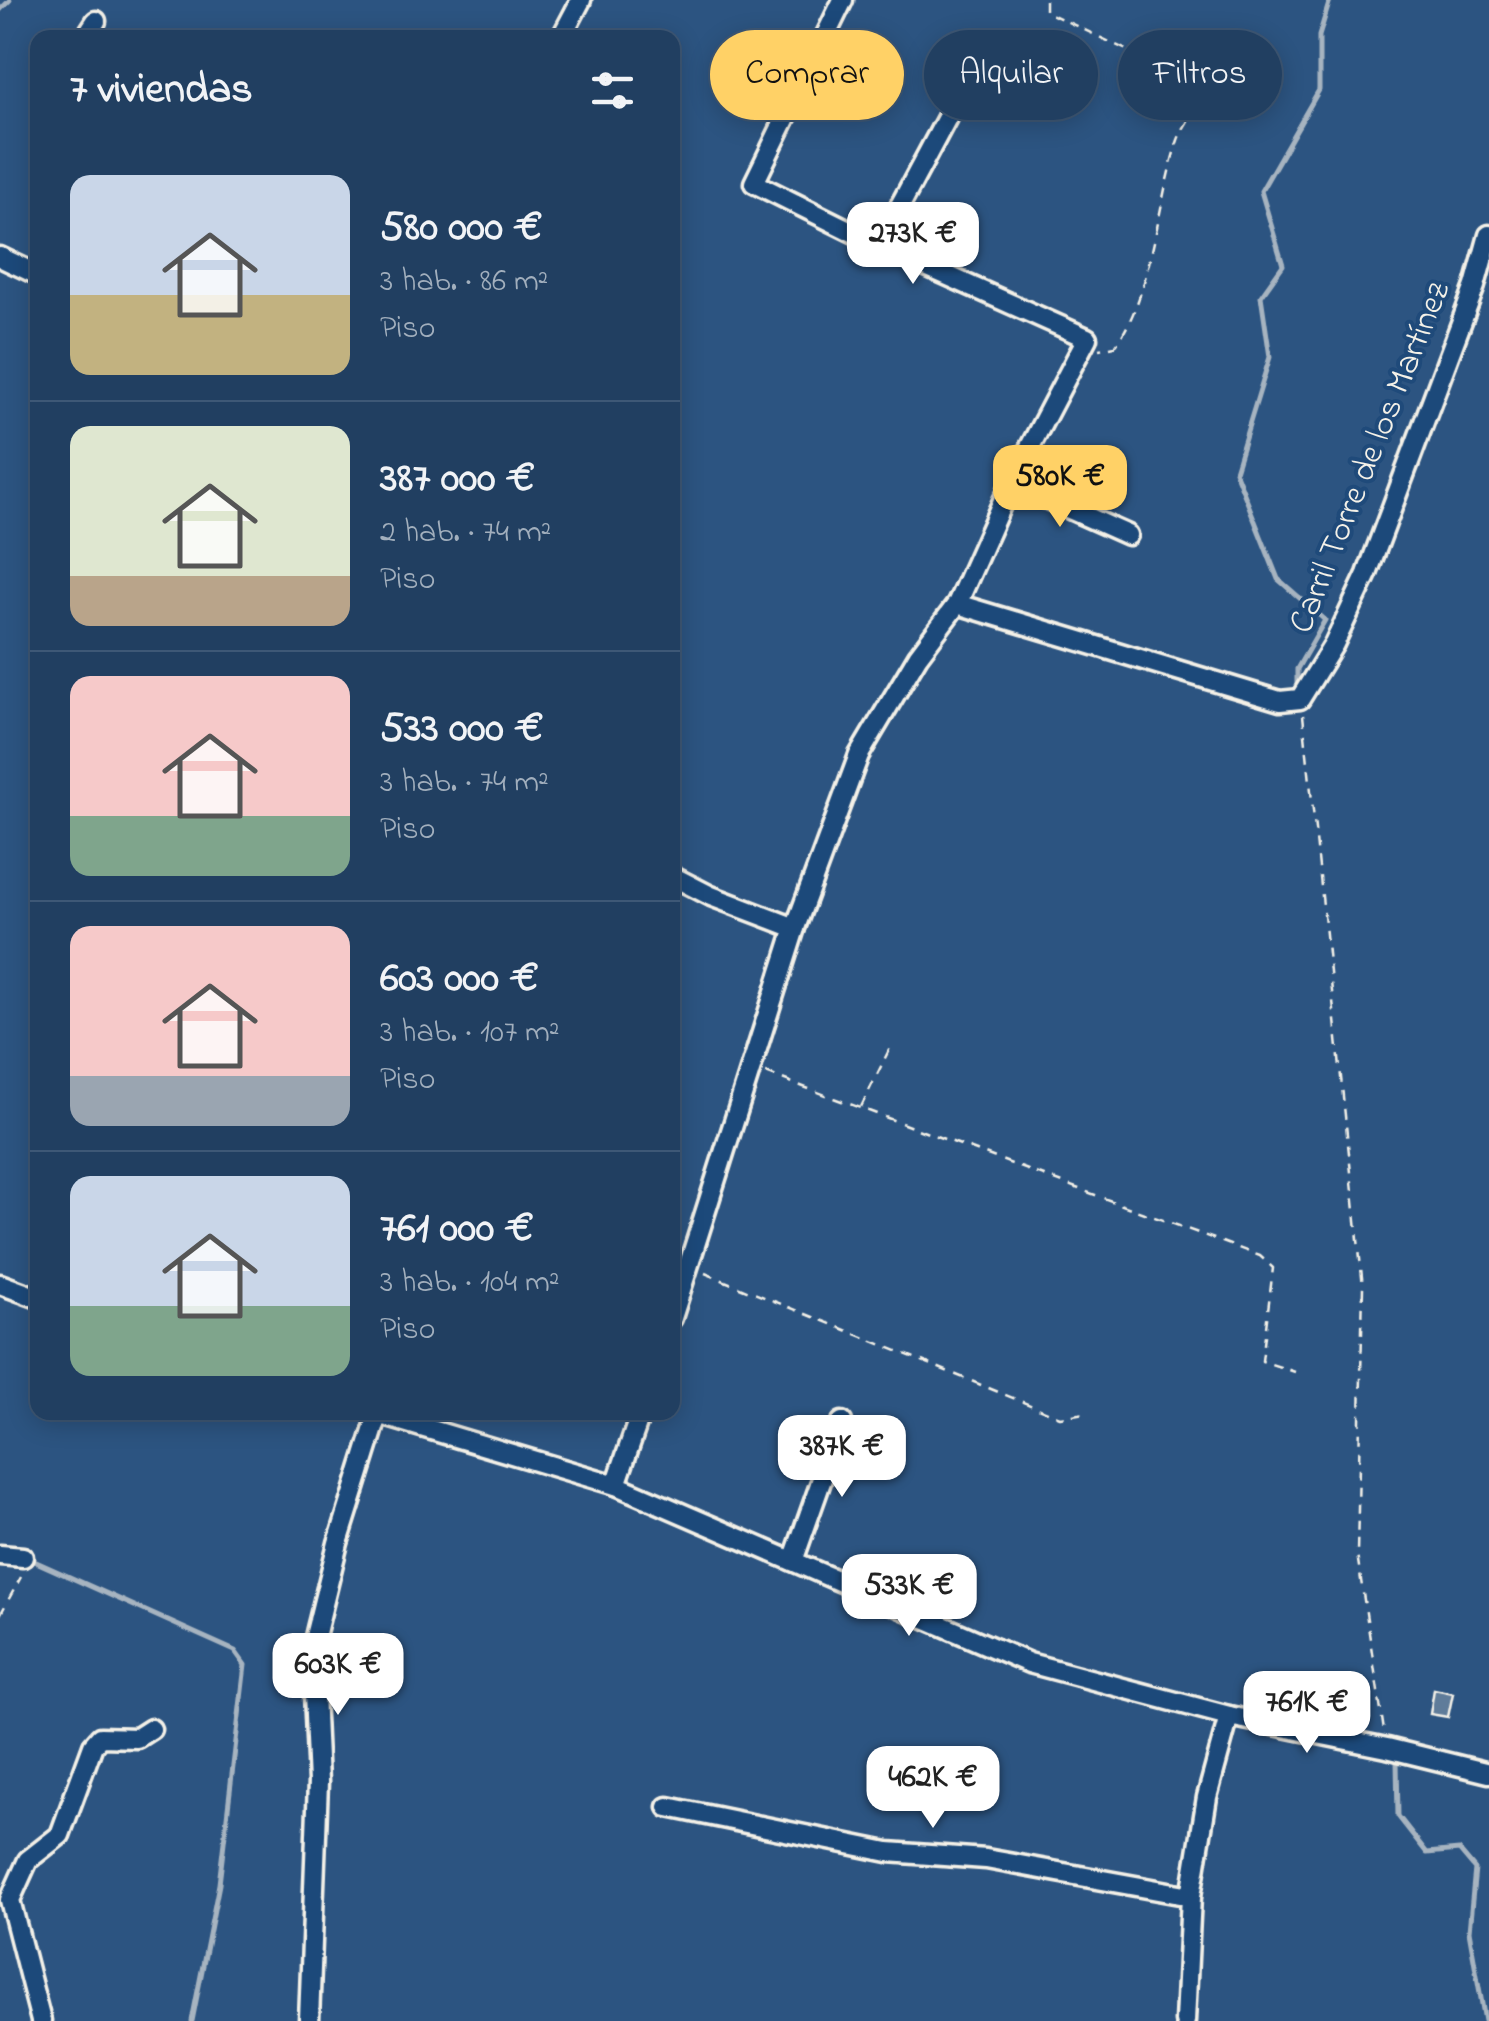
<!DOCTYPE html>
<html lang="es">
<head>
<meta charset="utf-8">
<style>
  :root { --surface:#213f61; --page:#2d4a6a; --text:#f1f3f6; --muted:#a2afbd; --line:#3e5876; --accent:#ffd166 }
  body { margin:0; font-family:"Indie Flower",sans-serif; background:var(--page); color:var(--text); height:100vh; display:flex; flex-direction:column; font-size:38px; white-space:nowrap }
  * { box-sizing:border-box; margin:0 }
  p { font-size:32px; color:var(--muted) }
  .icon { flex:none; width:55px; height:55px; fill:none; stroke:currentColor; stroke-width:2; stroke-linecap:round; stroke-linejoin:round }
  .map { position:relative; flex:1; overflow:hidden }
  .sheet { position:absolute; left:30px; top:30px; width:650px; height:1390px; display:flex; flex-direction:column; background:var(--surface); border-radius:20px; box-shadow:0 5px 25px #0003,0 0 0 2px var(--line) }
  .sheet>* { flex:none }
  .hud { position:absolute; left:710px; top:30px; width:628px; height:90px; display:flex; gap:20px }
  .price { position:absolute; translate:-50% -85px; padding:0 22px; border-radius:20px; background:#fff; color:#222; font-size:32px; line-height:65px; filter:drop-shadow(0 2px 5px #0008) }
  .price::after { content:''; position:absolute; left:50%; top:60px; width:30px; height:22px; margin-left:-15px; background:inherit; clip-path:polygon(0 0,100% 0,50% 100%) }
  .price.selected { background:var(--accent); color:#111 }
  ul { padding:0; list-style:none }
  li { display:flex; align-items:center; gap:30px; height:250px; padding:0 40px }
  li+li { border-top:2px solid var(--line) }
  li span { display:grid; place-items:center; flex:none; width:280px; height:200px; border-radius:20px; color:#555 }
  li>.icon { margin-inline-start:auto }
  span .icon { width:120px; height:120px; fill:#fffc; stroke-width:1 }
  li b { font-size:42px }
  h2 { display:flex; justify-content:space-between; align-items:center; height:120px; padding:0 40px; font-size:42px }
  .chip { padding:0 35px; border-radius:45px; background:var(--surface); box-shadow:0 5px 25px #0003,0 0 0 2px var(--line); font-size:35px; line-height:90px }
  .chip.selected { background:var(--accent); color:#111 }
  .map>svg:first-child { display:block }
</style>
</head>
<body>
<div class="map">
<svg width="1489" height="2021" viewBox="0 0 1489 2021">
  <rect width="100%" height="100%" fill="#2c5481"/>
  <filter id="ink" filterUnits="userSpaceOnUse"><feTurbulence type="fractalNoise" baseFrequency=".01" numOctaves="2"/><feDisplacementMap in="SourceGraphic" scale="20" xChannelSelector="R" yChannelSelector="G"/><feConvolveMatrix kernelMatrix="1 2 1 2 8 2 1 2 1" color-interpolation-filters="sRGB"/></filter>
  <g filter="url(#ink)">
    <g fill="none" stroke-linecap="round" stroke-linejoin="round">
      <!-- stream -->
      <g stroke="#a7b4c0" stroke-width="5">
        <path d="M0,10l10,-10"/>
        <path d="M1297,692v-23l28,-49 -47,-41 -43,-108 35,-114 -9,-61 22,-31 -22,-74 58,-101v-54l11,-36"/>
        <path d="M25,1557l210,94 10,14 -26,219 -27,137"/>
        <path d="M1397,1761l1,55 29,37 32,-3 16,19 -6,62 16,90"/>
      </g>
    </g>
    <!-- building -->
    <path fill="#5e7b9a" stroke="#f4f1e8" stroke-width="2.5" d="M1434,1689l19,4 -5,24 -18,-3z"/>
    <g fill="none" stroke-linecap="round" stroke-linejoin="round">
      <!-- minor casing -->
      <g stroke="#f4f1e8" stroke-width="25">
        <g id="minor">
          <path d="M85,38l11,-17"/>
          <path d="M561,38l20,-38"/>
          <path d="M879,245l71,-133"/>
          <path d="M0,257l38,18"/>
          <path d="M1011,483l117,52"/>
          <path d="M957,604l323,97 20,-2 34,-55 33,-70 108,-288 14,-51"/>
          <path d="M672,876l39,20 84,32"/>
          <path d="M0,1284l38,14"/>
          <path d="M672,1318l123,-390 64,-173 59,-99 39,-52 54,-121 76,-145 -208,-93 -125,-62 89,-183"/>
          <path d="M371,1412l245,73 413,178 200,53 158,32 102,25"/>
          <path d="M616,1485l25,-73"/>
          <path d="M0,1555l23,2"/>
          <path d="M793,1561l49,-139"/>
          <path d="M668,1807l220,45 98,7 205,37"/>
          <path d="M41,2021l-31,-121 18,-40 32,-25 33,-90 7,-8 37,1 14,-9"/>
          <path d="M309,2021l9,-239 -6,-133 26,-106 40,-128"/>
          <path d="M1185,2021l6,-125 16,-99 22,-81"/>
        </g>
      </g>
      <!-- path -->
      <g stroke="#f4f1e8" stroke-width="2.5" stroke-dasharray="10 8" stroke-linecap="butt">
        <path d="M1045,0v11l142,68c6,5 12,10 11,19 -2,14 -15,28 -20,42 -21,61 -25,155 -63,206l-16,3"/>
        <path d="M1303,715l60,572 -6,267 27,177"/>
        <path d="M766,1073l494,183 13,12 -11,93 33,11"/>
        <path d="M861,1107l30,-61"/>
        <path d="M705,1273l355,144 25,-4"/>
        <path d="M0,1615l21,-38"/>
      </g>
      <!-- minor -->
      <use href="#minor" stroke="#1f4a7a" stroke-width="18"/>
    </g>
  </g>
  <g text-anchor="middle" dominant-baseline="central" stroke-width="8" stroke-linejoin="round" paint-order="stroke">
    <!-- street labels -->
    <g font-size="35" fill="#f4f1e8" stroke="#1f4a7a">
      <text transform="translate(1371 458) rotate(-68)">Carril Torre de los Martínez</text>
    </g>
  </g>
</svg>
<b class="price" style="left:913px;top:287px">273K €</b>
<b class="price selected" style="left:1060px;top:530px">580K €</b>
<b class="price" style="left:842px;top:1500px">387K €</b>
<b class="price" style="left:909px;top:1639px">533K €</b>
<b class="price" style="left:338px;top:1718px">603K €</b>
<b class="price" style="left:1307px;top:1756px">761K €</b>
<b class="price" style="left:933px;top:1831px">462K €</b>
<div class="hud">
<a class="chip selected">Comprar</a>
<a class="chip">Alquilar</a>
<a class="chip">Filtros</a>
</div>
<section class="sheet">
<h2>7 viviendas<svg class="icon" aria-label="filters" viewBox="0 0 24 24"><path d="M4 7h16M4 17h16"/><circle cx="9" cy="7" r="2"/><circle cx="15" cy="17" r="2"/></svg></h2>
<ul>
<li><span style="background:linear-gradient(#c9d6e8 60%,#c2b280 0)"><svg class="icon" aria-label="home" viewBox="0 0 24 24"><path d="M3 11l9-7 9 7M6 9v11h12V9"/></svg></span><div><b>580 000 €</b><p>3 hab. · 86 m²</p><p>Piso</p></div></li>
<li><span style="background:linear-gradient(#dfe7d0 75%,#b9a48a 0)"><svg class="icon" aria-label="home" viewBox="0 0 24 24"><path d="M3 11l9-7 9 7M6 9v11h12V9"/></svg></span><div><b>387 000 €</b><p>2 hab. · 74 m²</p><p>Piso</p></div></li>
<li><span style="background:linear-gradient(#f6c9c9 70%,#7fa58c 0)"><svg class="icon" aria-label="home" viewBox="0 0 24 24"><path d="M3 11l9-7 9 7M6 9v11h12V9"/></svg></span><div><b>533 000 €</b><p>3 hab. · 74 m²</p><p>Piso</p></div></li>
<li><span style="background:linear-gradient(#f6c9c9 75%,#9aa5b1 0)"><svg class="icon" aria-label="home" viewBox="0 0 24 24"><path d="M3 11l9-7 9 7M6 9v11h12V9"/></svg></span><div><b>603 000 €</b><p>3 hab. · 107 m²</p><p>Piso</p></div></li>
<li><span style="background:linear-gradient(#c9d6e8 65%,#7fa58c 0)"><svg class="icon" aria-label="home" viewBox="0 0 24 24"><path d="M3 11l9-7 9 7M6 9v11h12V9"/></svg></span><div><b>761 000 €</b><p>3 hab. · 104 m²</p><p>Piso</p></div></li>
</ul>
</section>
</div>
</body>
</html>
